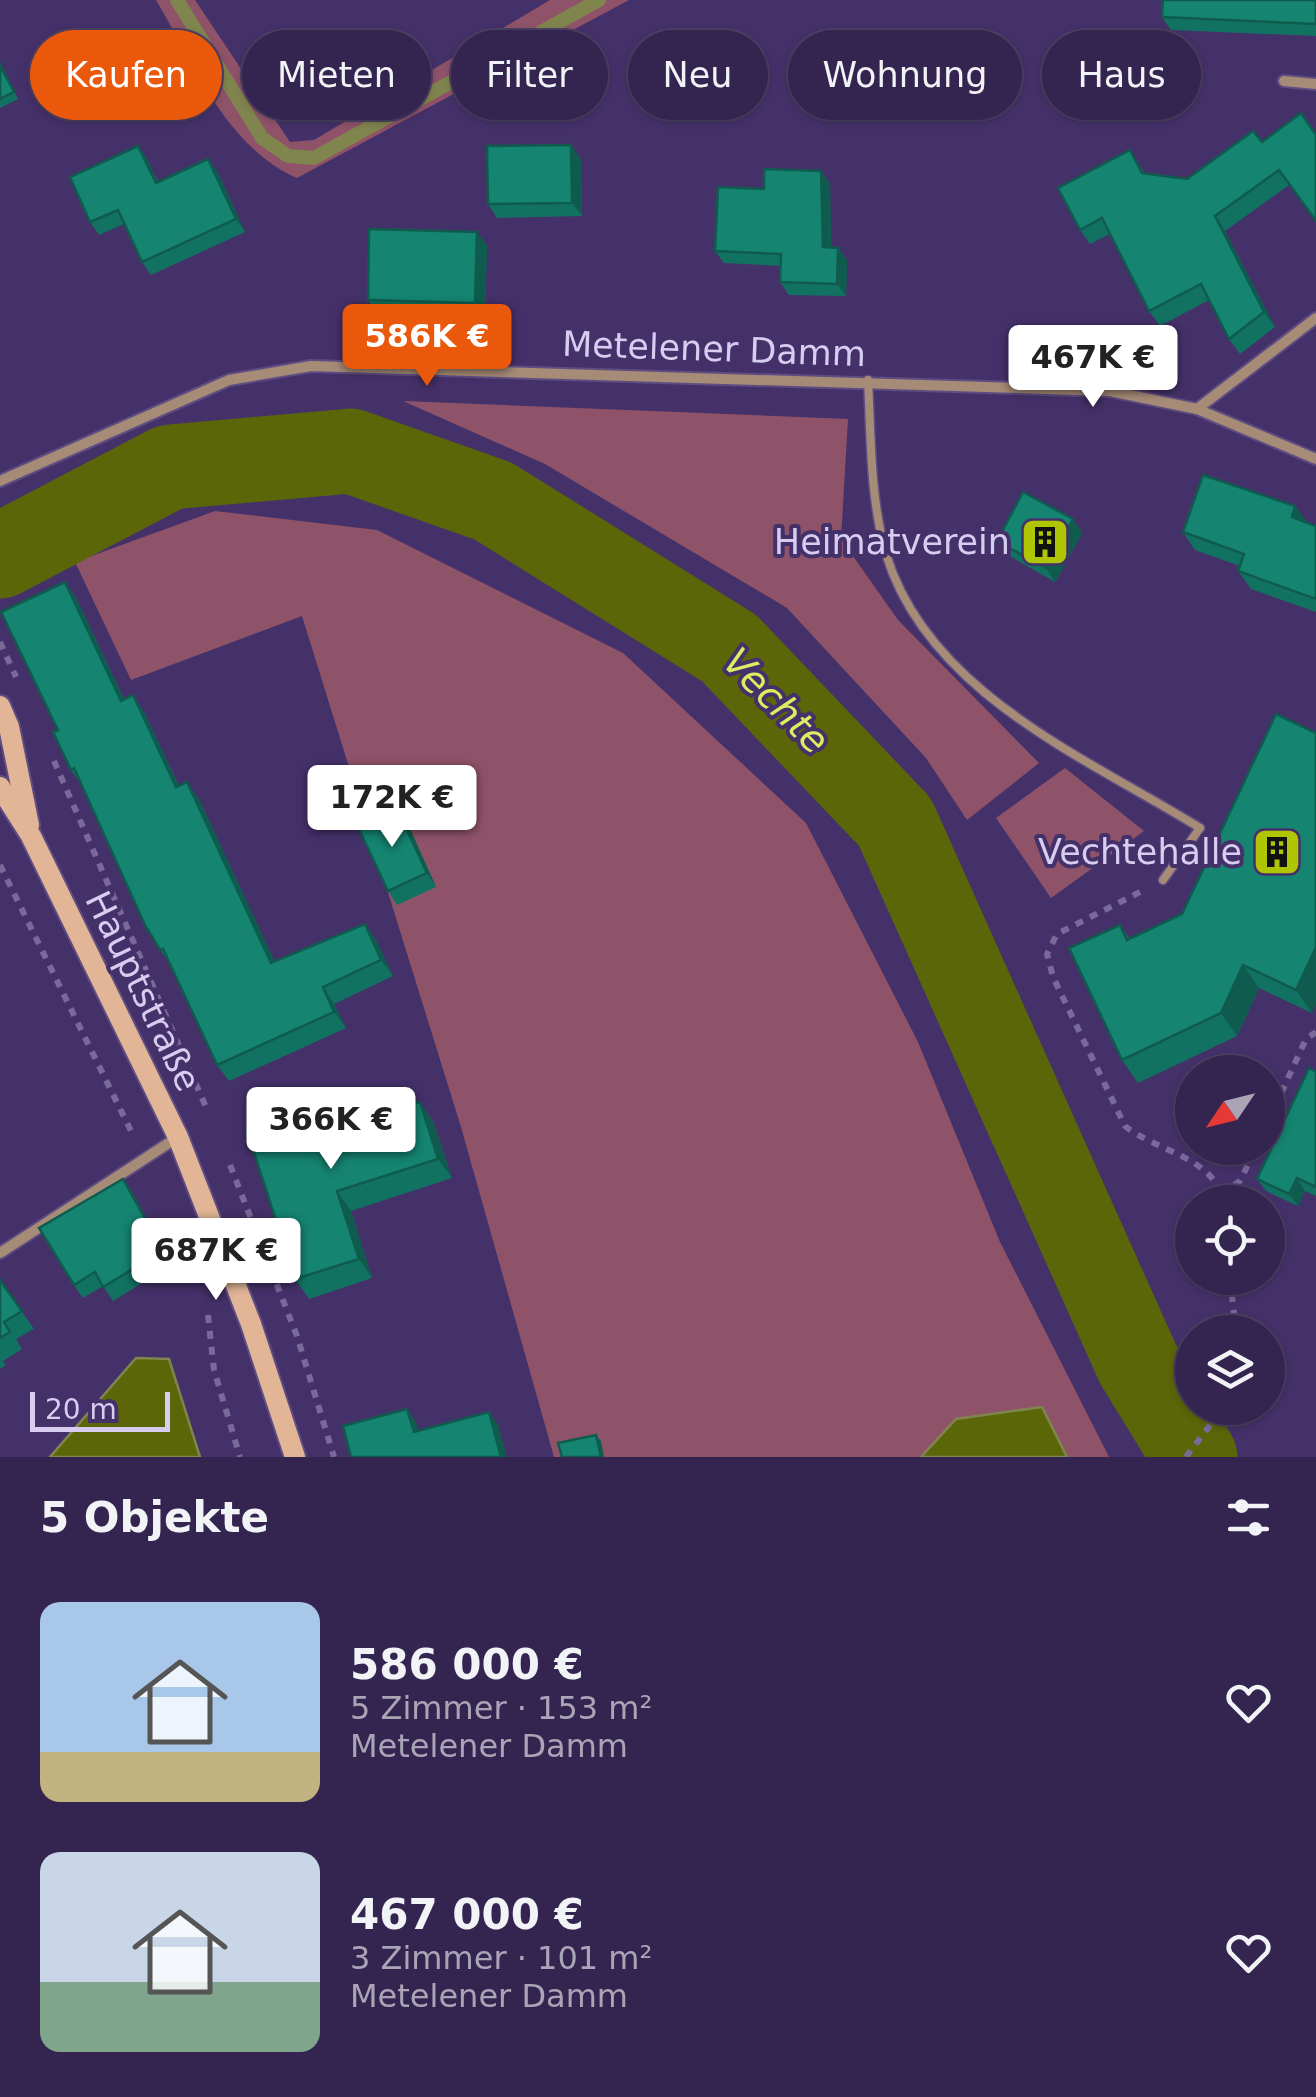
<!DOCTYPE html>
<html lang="de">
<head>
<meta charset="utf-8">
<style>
  :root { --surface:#342550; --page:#3f315a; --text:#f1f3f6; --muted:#a9a5b7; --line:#4e4267; --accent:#ea580c }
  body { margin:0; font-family:"DejaVu Sans",sans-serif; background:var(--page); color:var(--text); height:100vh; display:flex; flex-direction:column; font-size:38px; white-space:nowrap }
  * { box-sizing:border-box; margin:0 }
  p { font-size:32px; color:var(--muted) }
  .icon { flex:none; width:55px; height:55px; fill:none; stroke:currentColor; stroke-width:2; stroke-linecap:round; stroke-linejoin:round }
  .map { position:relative; height:1457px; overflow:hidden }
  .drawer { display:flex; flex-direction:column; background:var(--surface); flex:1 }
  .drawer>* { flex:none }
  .banner { position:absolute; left:30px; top:30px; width:1258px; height:90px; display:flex; gap:20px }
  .needle { width:65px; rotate:235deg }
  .fabs { position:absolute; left:1175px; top:1055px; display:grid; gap:20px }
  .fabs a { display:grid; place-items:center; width:110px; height:110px; border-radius:50%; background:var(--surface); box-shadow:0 2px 8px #0004,0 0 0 2px var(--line); font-size:50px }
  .scale { position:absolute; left:30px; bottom:25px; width:140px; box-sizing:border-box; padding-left:10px; border:5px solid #d6cdf0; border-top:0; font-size:28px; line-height:35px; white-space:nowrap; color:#d6cdf0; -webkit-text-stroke:8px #45316a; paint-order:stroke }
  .price { position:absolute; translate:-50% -85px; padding:0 22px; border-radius:10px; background:#fff; color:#222; font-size:32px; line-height:65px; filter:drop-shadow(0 2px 5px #0008) }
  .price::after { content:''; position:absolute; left:50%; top:60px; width:30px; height:22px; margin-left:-15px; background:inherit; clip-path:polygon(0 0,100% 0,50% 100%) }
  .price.on { background:var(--accent); color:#fff }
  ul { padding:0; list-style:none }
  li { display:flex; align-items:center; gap:30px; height:250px; padding:0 40px }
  li span { display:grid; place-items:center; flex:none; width:280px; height:200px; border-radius:20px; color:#555 }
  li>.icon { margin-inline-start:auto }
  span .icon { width:120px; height:120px; fill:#fffc; stroke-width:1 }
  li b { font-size:42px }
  h2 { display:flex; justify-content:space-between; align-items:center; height:120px; padding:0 40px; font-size:42px }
  .tag { padding:0 35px; border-radius:45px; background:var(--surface); box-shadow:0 2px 8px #0004,0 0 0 2px var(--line); font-size:35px; line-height:90px }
  .tag.on { background:var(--accent); color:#fff }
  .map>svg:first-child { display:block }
</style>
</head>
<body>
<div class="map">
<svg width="1316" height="1457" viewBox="0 0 1316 1457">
  <rect width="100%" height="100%" fill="#45316a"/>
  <!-- green -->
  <g fill="#8f5369">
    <path d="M156,0h39l95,142 24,-2 236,-140h79l-332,178c-71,-31 -103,-114 -141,-178z"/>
    <path d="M403,401l445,18 -7,120 57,81 141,143 -72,57 -41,-62 -139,-150 -242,-144z"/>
    <path d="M215,511l162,19 246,123 183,170 112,219 82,200 109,215h-555l-93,-330 -159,-511 -171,64 -56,-118z"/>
    <path d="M1065,768l79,63 -93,67 -55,-80z"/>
  </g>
  <!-- water -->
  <g fill="#5b6608" stroke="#80854e" stroke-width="2.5">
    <path d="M136,1358l33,1 31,98h-150z"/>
    <path d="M1042,1407l25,50h-146l35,-38z"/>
  </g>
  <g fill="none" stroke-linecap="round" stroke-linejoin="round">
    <!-- stream -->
    <path stroke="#80854e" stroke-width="14" d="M177,0l85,138 26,18 26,2 285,-158"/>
    <!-- river -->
    <path stroke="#5b6608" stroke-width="85" d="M0,556l170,-89 181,-16 142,50 236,147 166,174 243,542 57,93"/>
    <!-- service casing -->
    <g stroke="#5f4d82" stroke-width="11">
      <path id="service" d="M868,380c3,58 2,118 18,174 42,139 201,204 314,274l-37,52"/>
    </g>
    <!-- minor casing -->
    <g stroke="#5f4d82" stroke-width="14">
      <g id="minor">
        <path d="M1284,81l32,3"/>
        <path d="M1197,409l119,-91"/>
        <path d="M0,481l229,-101 82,-14 799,25 87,18 119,50"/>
        <path d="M0,1253l178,-116"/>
      </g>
    </g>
    <!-- secondary casing -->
    <g stroke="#5f4d82" stroke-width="24">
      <g id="secondary">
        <path d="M0,706l9,21 20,98"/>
        <path d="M0,787l31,49 147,301 73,187 44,133"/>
      </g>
    </g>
    <!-- path -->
    <g stroke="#7a6a9b" stroke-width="6" stroke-dasharray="8 8" stroke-linecap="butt">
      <path d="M0,642l16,35"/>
      <path d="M54,761l152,346"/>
      <path d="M0,865l132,268"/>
      <path d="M1140,892l-83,42 -10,20 6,23 72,149c30,25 93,32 97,76"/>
      <path d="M1268,1122l38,-83 10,-7"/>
      <path d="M230,1165l67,171 37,121"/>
      <path d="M1221,1194l19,-13 16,-33"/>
      <path d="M1230,1278l6,54"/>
      <path d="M208,1315l6,55 26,87"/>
      <path d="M1186,1457l37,-49"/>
    </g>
    <!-- service -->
    <use href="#service" stroke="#a68b77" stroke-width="8"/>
    <!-- minor -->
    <use href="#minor" stroke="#a68b77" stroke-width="10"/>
    <!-- secondary -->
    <use href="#secondary" stroke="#e1b596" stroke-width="20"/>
  </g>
  <!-- wall -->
  <g fill="#127261">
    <path d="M1316,0v36l-145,-6 -9,-13z"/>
    <path d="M0,62l18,37 -18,9z"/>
    <path d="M1253,131l36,54 -64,46 50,96 -35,27 -11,-15 -20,-39 -49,26 -11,-15 -39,-77 -20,10 -10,-14 50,-80 15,24 42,5z"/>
    <path d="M138,146l9,13 11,23 59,-11 28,61 -94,43 -9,-13 -18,-38 -25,11 -9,-13z"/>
    <path d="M581,159l1,57 -85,2 -9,-14z"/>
    <path d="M830,184l1,63 7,1 9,12 -1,36 -57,-1 -9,-13 1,-16 -57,-3 -9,-12 49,-62z"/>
    <path d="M487,245l-2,71 -108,-3 -9,-13z"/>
    <path d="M1073,519l9,14 -27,49 -49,-28 -9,-13z"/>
    <path d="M1307,522l9,4v86l-65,-23 -13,-18 2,-5 -45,-16 -12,-18z"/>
    <path d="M65,582l11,16 48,101 20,13 35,74 20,13 75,162 91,-37 11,16 17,36 -59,28 12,24 -117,53 -12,-16 -45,-98 -12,-17 -78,-164 -11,-16 -13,-40z"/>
    <path d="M1276,714l36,299 -53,-25 -22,48 -99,47 -16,-23 -2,-135 10,14 52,-25z"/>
    <path d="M397,809l10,13 29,65 -39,18 -9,-14z"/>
    <path d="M1316,1072v124l-11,-5 -7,15 -32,-15 -9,-12z"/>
    <path d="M420,1102l13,20 19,56 -101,33 21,67 -63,21 -14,-20 70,-165 1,5z"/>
    <path d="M123,1179l9,13 31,57 -7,4 9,16 -52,32 -10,-15 -20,12 -9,-13z"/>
    <path d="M0,1280l34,49 -18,10 6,10 -19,12 3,4 -6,4z"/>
  </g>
  <!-- shaded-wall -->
  <g fill="#0f5c4f">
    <path d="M571,145l10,14 1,57 -10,-13z"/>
    <path d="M138,146l9,13 17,37 -8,-13z"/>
    <path d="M208,159l9,12 28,61 -9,-13z"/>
    <path d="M821,171l9,13 1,75 -8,-12z"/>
    <path d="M1215,216l10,15 50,96 -11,-15z"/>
    <path d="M477,232l10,13 -2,71 -10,-13z"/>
    <path d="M838,248l9,12 -1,36 -9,-12z"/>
    <path d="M1295,506l13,17 -16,-6z"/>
    <path d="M1073,519l9,14 -27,49 -9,-14z"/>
    <path d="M65,582l11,16 56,119 -11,-16z"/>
    <path d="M133,695l11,17 43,92 -11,-17z"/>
    <path d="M187,782l12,17 84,180 -12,-16z"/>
    <path d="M397,809l10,13 29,65 -9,-14z"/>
    <path d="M365,924l11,16 17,36 -12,-16z"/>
    <path d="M1316,947v57l-4,9 -16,-23z"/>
    <path d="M1243,965l16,23 -22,48 -16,-23z"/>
    <path d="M323,987l11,17 12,24 -12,-16z"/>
    <path d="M351,1095l14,19 8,26 -13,-19z"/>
    <path d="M420,1102l13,20 19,56 -14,-19z"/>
    <path d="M1297,1178l8,13 -7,15 -9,-12z"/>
    <path d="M123,1179l9,13 31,57 -9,-14z"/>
    <path d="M337,1191l14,20 21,67 -13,-19z"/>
    <path d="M407,1409l9,13 7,24 -9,-14z"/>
    <path d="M489,1412l9,13 9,32h-6z"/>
    <path d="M596,1435l5,6 3,16h-3z"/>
  </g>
  <!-- building -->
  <g fill="#158471" stroke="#0f5c4f" stroke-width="2.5">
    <path d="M1163,0h153v24l-154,-7z"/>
    <path d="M0,65l14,27 -14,7z"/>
    <path d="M1301,113l15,22v86l-37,-51 -64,46 49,96 -35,27 -28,-55 -52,27 -47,-93 -22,12 -22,-42 72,-38 12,23 45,6 66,-48 9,11z"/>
    <path d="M571,145l1,58 -84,1 -1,-58z"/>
    <path d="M138,146l18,37 52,-24 28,60 -94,43 -24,-52 -28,12 -20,-45z"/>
    <path d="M764,169l57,2 2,76 15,1 -1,36 -57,-2 1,-28 -66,-3 3,-64 46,2z"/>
    <path d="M369,229l108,3 -2,71 -107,-3z"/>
    <path d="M1203,475l92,31 -3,11 24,9v73l-78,-28 6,-17 -61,-22z"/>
    <path d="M1023,492l50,27 -27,49 -49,-27z"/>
    <path d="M65,582l56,119 12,-6 43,92 11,-5 84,181 94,-39 16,36 -58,27 11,25 -117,53 -54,-116 -3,1 -15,-25 -71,-157 -3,2 -18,-38 5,-2 -57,-118z"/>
    <path d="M1276,714l40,19v214l-20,43 -53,-25 -22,48 -99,47 -53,-112 51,-23 7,15 55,-26z"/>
    <path d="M397,809l30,64 -39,18 -30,-64z"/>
    <path d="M1309,1068l7,4v115l-19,-9 -8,16 -32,-15z"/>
    <path d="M351,1095l9,26 60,-19 18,57 -101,32 22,68 -64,20 -49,-151z"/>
    <path d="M123,1179l31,56 -7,4 9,16 -53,32 -8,-15 -21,13 -35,-57z"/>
    <path d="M0,1280l22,31 -18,11 6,10 -10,6z"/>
    <path d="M407,1409l7,23 75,-20 12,45h-150l-8,-31z"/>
    <path d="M596,1435l5,22h-39l-4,-14z"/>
  </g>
  <!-- icons -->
  <defs>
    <g id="building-square" transform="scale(2.5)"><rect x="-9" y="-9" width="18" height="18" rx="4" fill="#b0c503" stroke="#45316a"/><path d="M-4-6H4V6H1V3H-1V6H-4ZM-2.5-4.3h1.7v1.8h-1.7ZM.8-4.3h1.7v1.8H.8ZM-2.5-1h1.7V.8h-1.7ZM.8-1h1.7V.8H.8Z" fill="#111"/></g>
  </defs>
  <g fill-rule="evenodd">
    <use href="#building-square" x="1045" y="542"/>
    <use href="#building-square" x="1277" y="852"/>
  </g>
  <g text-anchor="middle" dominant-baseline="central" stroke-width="8" stroke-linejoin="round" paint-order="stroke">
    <!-- street labels -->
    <g font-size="35" fill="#d6cdf0" stroke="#45316a">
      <text transform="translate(714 349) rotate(2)">Metelener Damm</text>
      <text transform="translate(143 991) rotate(64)">Hauptstraße</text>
    </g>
    <!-- poi labels -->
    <g font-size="35" fill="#d6cdf0" stroke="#45316a" text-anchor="end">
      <text x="1010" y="542">Heimatverein</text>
      <text x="1242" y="852">Vechtehalle</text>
    </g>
    <!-- water labels -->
    <g font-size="38" font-style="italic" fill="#d9ef62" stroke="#45316a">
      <text transform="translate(776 701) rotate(45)">Vechte</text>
    </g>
  </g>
</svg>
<div class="fabs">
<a><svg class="needle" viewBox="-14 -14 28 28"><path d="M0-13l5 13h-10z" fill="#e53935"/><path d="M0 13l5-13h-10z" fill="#a9a5b7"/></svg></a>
<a><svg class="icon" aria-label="locate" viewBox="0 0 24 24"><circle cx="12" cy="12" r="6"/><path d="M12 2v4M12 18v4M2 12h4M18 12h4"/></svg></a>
<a><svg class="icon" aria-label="layers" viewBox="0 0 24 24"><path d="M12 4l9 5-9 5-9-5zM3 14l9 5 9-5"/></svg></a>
</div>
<div class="scale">20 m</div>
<b class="price on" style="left:427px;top:389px">586K €</b>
<b class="price" style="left:1093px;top:410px">467K €</b>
<b class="price" style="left:392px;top:850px">172K €</b>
<b class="price" style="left:331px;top:1172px">366K €</b>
<b class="price" style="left:216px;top:1303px">687K €</b>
<div class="banner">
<a class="tag on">Kaufen</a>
<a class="tag">Mieten</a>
<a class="tag">Filter</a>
<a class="tag">Neu</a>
<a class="tag">Wohnung</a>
<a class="tag">Haus</a>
</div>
</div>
<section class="drawer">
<h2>5 Objekte<svg class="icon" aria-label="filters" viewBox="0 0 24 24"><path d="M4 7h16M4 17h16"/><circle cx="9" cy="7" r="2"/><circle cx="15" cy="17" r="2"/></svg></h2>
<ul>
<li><span style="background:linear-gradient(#a9c7e8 75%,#c2b280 0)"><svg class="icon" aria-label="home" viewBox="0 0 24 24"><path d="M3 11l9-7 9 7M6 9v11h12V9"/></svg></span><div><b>586 000 €</b><p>5 Zimmer · 153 m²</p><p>Metelener Damm</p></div><svg class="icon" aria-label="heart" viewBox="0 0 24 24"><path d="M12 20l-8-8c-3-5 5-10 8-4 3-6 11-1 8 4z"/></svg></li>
<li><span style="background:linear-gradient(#c9d6e8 65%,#7fa58c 0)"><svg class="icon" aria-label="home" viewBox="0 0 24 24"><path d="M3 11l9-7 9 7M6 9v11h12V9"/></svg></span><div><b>467 000 €</b><p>3 Zimmer · 101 m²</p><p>Metelener Damm</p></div><svg class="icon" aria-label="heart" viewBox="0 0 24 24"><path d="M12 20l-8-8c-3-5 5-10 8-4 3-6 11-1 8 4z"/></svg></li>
</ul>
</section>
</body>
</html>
